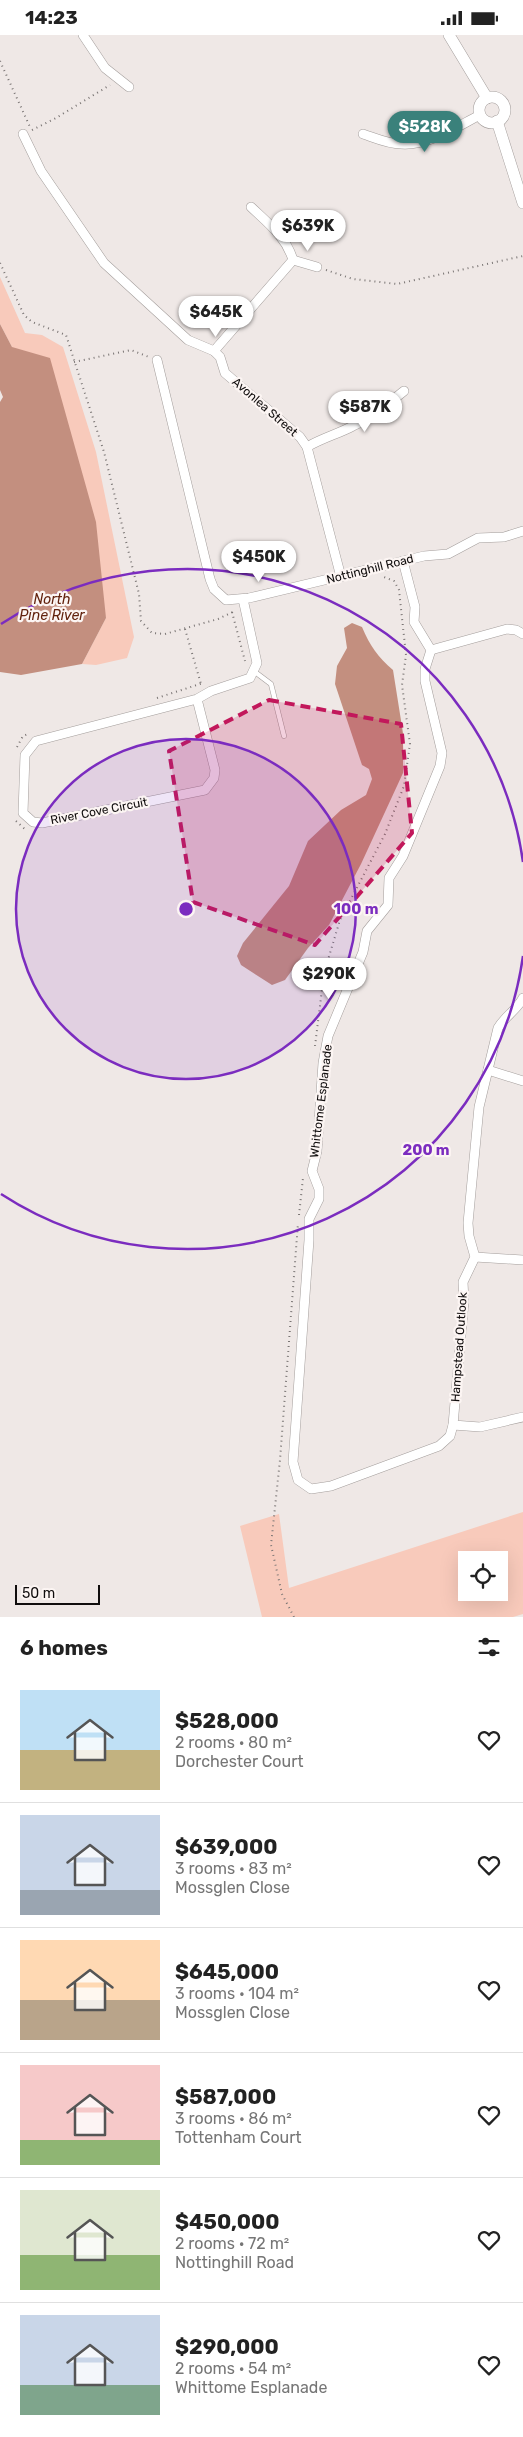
<!DOCTYPE html>
<html lang="en">
<head>
<meta charset="utf-8">
<style>
  :root { --surface:#fff; --page:#f6f6f6; --text:#222; --muted:#767676; --line:#e0e0e0; --accent:#3a817b }
  body { margin:0; font-family:Rubik,sans-serif; background:var(--page); color:var(--text); height:100vh; display:flex; flex-direction:column; font-size:19px; white-space:nowrap }
  * { box-sizing:border-box; margin:0 }
  p { font-size:16px; color:var(--muted) }
  .icon { flex:none; width:28px; height:28px; fill:none; stroke:currentColor; stroke-width:2; stroke-linecap:round; stroke-linejoin:round }
  .map { position:relative; height:1582px; overflow:hidden }
  .panel { display:flex; flex-direction:column; background:var(--surface); flex:1 }
  .panel>* { flex:none }
  .buttons { position:absolute; left:458px; top:1516px; display:grid; gap:10px }
  .buttons a { display:grid; place-items:center; width:50px; height:50px; border-radius:0px; background:var(--surface); box-shadow:0 5px 20px #0002; font-size:25px }
  .scale { position:absolute; left:15px; bottom:12px; width:85px; box-sizing:border-box; padding-left:5px; border:2px solid #100d0d; border-top:0; font-size:14px; line-height:18px; white-space:nowrap; color:#100d0d; -webkit-text-stroke:4px #fcf5f3; paint-order:stroke }
  .price { position:absolute; translate:-50% -42px; padding:0 11px; border-radius:18px; background:#fff; color:#222; font-size:16px; line-height:32px; filter:drop-shadow(0 1px 2px #0008) }
  .price::after { content:''; position:absolute; left:50%; top:30px; width:15px; height:11px; margin-left:-8px; background:inherit; clip-path:polygon(0 0,100% 0,50% 100%) }
  .price.current { background:var(--accent); color:#fff }
  ul { padding:0; list-style:none }
  li { display:flex; align-items:center; gap:15px; height:125px; padding:0 20px }
  li+li { border-top:1px solid var(--line) }
  li span { display:grid; place-items:center; flex:none; width:140px; height:100px; border-radius:0px; color:#555 }
  li>.icon { margin-inline-start:auto }
  span .icon { width:60px; height:60px; fill:#fffc; stroke-width:1 }
  li b { font-size:21px }
  h2 { display:flex; justify-content:space-between; align-items:center; height:60px; padding:0 20px; font-size:21px }
  .status { display:flex; justify-content:space-between; align-items:center; height:35px; padding:0 25px; background:var(--surface); direction:ltr }
  .status svg { height:14px; fill:currentColor }
  .map>svg:first-child { display:block }
</style>
</head>
<body>
<div class="status"><b>14:23</b><svg viewBox="0 0 49 12"><path d="M0 12V9h3v3zM5 12V6h3v6zM10 12V3h3v9zM15 12V0h3v12zM26 1h20v11H26zM47 4h2v5h-2z"/></svg></div>
<div class="map">
<svg width="523" height="1582" viewBox="0 0 523 1582">
  <rect width="100%" height="100%" fill="#efe8e6"/>
  <!-- green -->
  <g fill="#f8cabb" fill-rule="evenodd">
    <path d="M0,242l25,56 17,2 21,12 33,105 38,185 -7,21 -31,7 -14,-1 24,-46 -94,-271 -12,-23z"/>
    <path d="M523,1477v102l-10,3h-251l-22,-91 39,-12 10,74zM466,1525h33v33h-33z"/>
  </g>
  <!-- water -->
  <g fill="#c38f7f">
    <path d="M0,289l12,23 38,11 46,164 10,96 -24,46 -61,11 -21,-3v-270l3,-5 -3,-7z"/>
    <path d="M352,588l10,4c8,19 16,30 31,43l10,63v40l-42,91 -32,61 -21,23 -23,32 -13,5 -31,-20 -4,-9 6,-13 46,-57 19,-45 33,-31 25,-15 6,-16 -3,-10 -7,-4 -27,-81 2,-18 10,-18 -3,-20z"/>
  </g>
  <g fill="none" stroke-linecap="round" stroke-linejoin="round">
    <!-- service casing -->
    <g stroke="#a49e9c" stroke-width="5.5">
      <path id="service" d="M255,637l16,12 13,52"/>
    </g>
    <!-- minor casing -->
    <g stroke="#a49e9c" stroke-width="10">
      <g id="minor">
        <path d="M83,0l22,33 24,19"/>
        <path d="M23,99l18,37 63,92 84,77 26,11 6,6 5,16 75,64 7,10 34,130"/>
        <path d="M363,99c12,4 25,10 38,10 28,2 55,-17 79,-29"/>
        <path d="M251,172c18,17 35,30 42,53"/>
        <path d="M293,225l24,7"/>
        <path d="M214,316l79,-91"/>
        <path d="M157,325l53,219 4,10 12,11 23,-2 175,-42 24,-2 30,-16 26,-1 19,-6"/>
        <path d="M307,412c15,-9 31,-13 46,-21 19,-9 35,-22 51,-35"/>
        <path d="M403,526l12,46 -1,15 17,28 -6,19v12l17,72 -2,13 -37,90 -14,22 -1,27 -21,26 -4,21 -35,84 -5,27 -6,88 -5,20 7,18v10l-10,20v21l-16,222 5,18 13,9 20,-3 108,-40 11,-10 3,-11 11,-124 -1,-19 12,-25 -6,-21 -1,-13 11,-116 19,-79c7,-12 19,-18 25,-30"/>
        <path d="M431,615l76,-21 9,1 7,4"/>
        <path d="M197,664l18,71 -1,8 -9,12 -163,33 -9,-1 -10,-9 2,-58 11,-14 161,-42 14,-8 39,-13 7,-15 -14,-64"/>
        <path d="M488,1035l35,11"/>
        <path d="M475,1222l48,3"/>
        <path d="M453,1390l27,2 43,-10"/>
      </g>
    </g>
    <!-- tertiary casing -->
    <g stroke="#a49e9c" stroke-width="12">
      <g id="tertiary">
        <path d="M449,0l38,63"/>
        <circle cx="492" cy="75" r="13"/>
        <path d="M497,86l26,82"/>
      </g>
    </g>
    <!-- path -->
    <g stroke="#7a7574" stroke-width="2" stroke-dasharray="1 4" stroke-linecap="butt">
      <path d="M0,26l30,66"/>
      <path d="M32,95l24,-12 54,-33"/>
      <path d="M0,228l24,52 8,7 34,13 38,117 35,142 2,27 11,12 13,1 53,-15 17,-8"/>
      <path d="M326,235l27,9 44,5 126,-28"/>
      <path d="M74,327l57,-12 18,7"/>
      <path d="M232,577l13,49"/>
      <path d="M185,594l16,55"/>
      <path d="M157,663l46,-15"/>
      <path d="M17,712l6,-11 5,-2"/>
      <path d="M16,786l11,10"/>
      <path d="M315,1011l9,-73 16,-53 45,-86 19,-48 6,-42 -8,-59 4,-30 -7,-65 -5,-9 -10,-4"/>
      <path d="M299,1180l4,-37"/>
      <path d="M294,1582l-12,-23 -11,-49 9,-85 18,-237"/>
    </g>
    <!-- service -->
    <use href="#service" stroke="#fff" stroke-width="4.5"/>
    <!-- minor -->
    <use href="#minor" stroke="#fff" stroke-width="9"/>
    <!-- tertiary -->
    <use href="#tertiary" stroke="#fff" stroke-width="11"/>
  </g>
  <!-- marked area -->
  <path fill="#c2185b" fill-opacity="0.2" stroke="#c2185b" stroke-width="4" stroke-dasharray="10 6" stroke-linejoin="round" d="M269,665l132,24 11,109 -97,112 -122,-43 -24,-151z"/>
  <!-- distance rings -->
  <circle cx="186" cy="874" r="170" fill="#7b2cbf" fill-opacity=".12"/>
  <g fill="none" stroke="#7b2cbf" stroke-width="2.5">
    <circle cx="186" cy="874" r="170"/>
    <path d="M523 921A340 340 0 0 1 1 1159M1 589A340 340 0 0 1 523 827"/>
  </g>
  <g text-anchor="middle" dominant-baseline="central" stroke-width="4.5" stroke-linejoin="round" paint-order="stroke">
    <!-- street labels -->
    <g font-size="12" fill="#100d0d" stroke="#fcf5f3">
      <text transform="translate(265 372) rotate(41)">Avonlea Street</text>
      <text transform="translate(370 534) rotate(-14)">Nottinghill Road</text>
      <text transform="translate(99 776) rotate(-11)">River Cove Circuit</text>
      <text transform="translate(321 1066) rotate(-83)">Whittome Esplanade</text>
      <text transform="translate(459 1312) rotate(-86)">Hampstead Outlook</text>
    </g>
    <!-- water labels -->
    <g font-size="14" font-style="italic" fill="#62220d" stroke="#fcf5f3">
      <text x="52" y="564">North<tspan x="52" dy="16">Pine River</tspan></text>
    </g>
  </g>
  <circle cx="186" cy="874" r="8" fill="#7b2cbf" stroke="#fcf5f3" stroke-width="2.5"/>
  <g font-size="15" text-anchor="middle" font-weight="bold" fill="#7b2cbf" stroke="#fcf5f3" stroke-width="4.5" stroke-linejoin="round" paint-order="stroke">
    <text x="356" y="879">100 m</text>
    <text x="426" y="1120">200 m</text>
  </g>
</svg>
<div class="buttons">
<a><svg class="icon" aria-label="locate" viewBox="0 0 24 24"><circle cx="12" cy="12" r="6"/><path d="M12 2v4M12 18v4M2 12h4M18 12h4"/></svg></a>
</div>
<div class="scale">50 m</div>
<b class="price current" style="left:425px;top:118px">$528K</b>
<b class="price" style="left:308px;top:217px">$639K</b>
<b class="price" style="left:216px;top:303px">$645K</b>
<b class="price" style="left:365px;top:398px">$587K</b>
<b class="price" style="left:259px;top:548px">$450K</b>
<b class="price" style="left:329px;top:965px">$290K</b>
</div>
<section class="panel">
<h2>6 homes<svg class="icon" aria-label="filters" viewBox="0 0 24 24"><path d="M4 7h16M4 17h16"/><circle cx="9" cy="7" r="2"/><circle cx="15" cy="17" r="2"/></svg></h2>
<ul>
<li><span style="background:linear-gradient(#bfe0f5 60%,#c2b280 0)"><svg class="icon" aria-label="home" viewBox="0 0 24 24"><path d="M3 11l9-7 9 7M6 9v11h12V9"/></svg></span><div><b>$528,000</b><p>2 rooms · 80 m²</p><p>Dorchester Court</p></div><svg class="icon" aria-label="heart" viewBox="0 0 24 24"><path d="M12 20l-8-8c-3-5 5-10 8-4 3-6 11-1 8 4z"/></svg></li>
<li><span style="background:linear-gradient(#c9d6e8 75%,#9aa5b1 0)"><svg class="icon" aria-label="home" viewBox="0 0 24 24"><path d="M3 11l9-7 9 7M6 9v11h12V9"/></svg></span><div><b>$639,000</b><p>3 rooms · 83 m²</p><p>Mossglen Close</p></div><svg class="icon" aria-label="heart" viewBox="0 0 24 24"><path d="M12 20l-8-8c-3-5 5-10 8-4 3-6 11-1 8 4z"/></svg></li>
<li><span style="background:linear-gradient(#ffd9b3 60%,#b9a48a 0)"><svg class="icon" aria-label="home" viewBox="0 0 24 24"><path d="M3 11l9-7 9 7M6 9v11h12V9"/></svg></span><div><b>$645,000</b><p>3 rooms · 104 m²</p><p>Mossglen Close</p></div><svg class="icon" aria-label="heart" viewBox="0 0 24 24"><path d="M12 20l-8-8c-3-5 5-10 8-4 3-6 11-1 8 4z"/></svg></li>
<li><span style="background:linear-gradient(#f6c9c9 75%,#8fb573 0)"><svg class="icon" aria-label="home" viewBox="0 0 24 24"><path d="M3 11l9-7 9 7M6 9v11h12V9"/></svg></span><div><b>$587,000</b><p>3 rooms · 86 m²</p><p>Tottenham Court</p></div><svg class="icon" aria-label="heart" viewBox="0 0 24 24"><path d="M12 20l-8-8c-3-5 5-10 8-4 3-6 11-1 8 4z"/></svg></li>
<li><span style="background:linear-gradient(#dfe7d0 65%,#8fb573 0)"><svg class="icon" aria-label="home" viewBox="0 0 24 24"><path d="M3 11l9-7 9 7M6 9v11h12V9"/></svg></span><div><b>$450,000</b><p>2 rooms · 72 m²</p><p>Nottinghill Road</p></div><svg class="icon" aria-label="heart" viewBox="0 0 24 24"><path d="M12 20l-8-8c-3-5 5-10 8-4 3-6 11-1 8 4z"/></svg></li>
<li><span style="background:linear-gradient(#c9d6e8 70%,#7fa58c 0)"><svg class="icon" aria-label="home" viewBox="0 0 24 24"><path d="M3 11l9-7 9 7M6 9v11h12V9"/></svg></span><div><b>$290,000</b><p>2 rooms · 54 m²</p><p>Whittome Esplanade</p></div><svg class="icon" aria-label="heart" viewBox="0 0 24 24"><path d="M12 20l-8-8c-3-5 5-10 8-4 3-6 11-1 8 4z"/></svg></li>
</ul>
</section>
</body>
</html>
